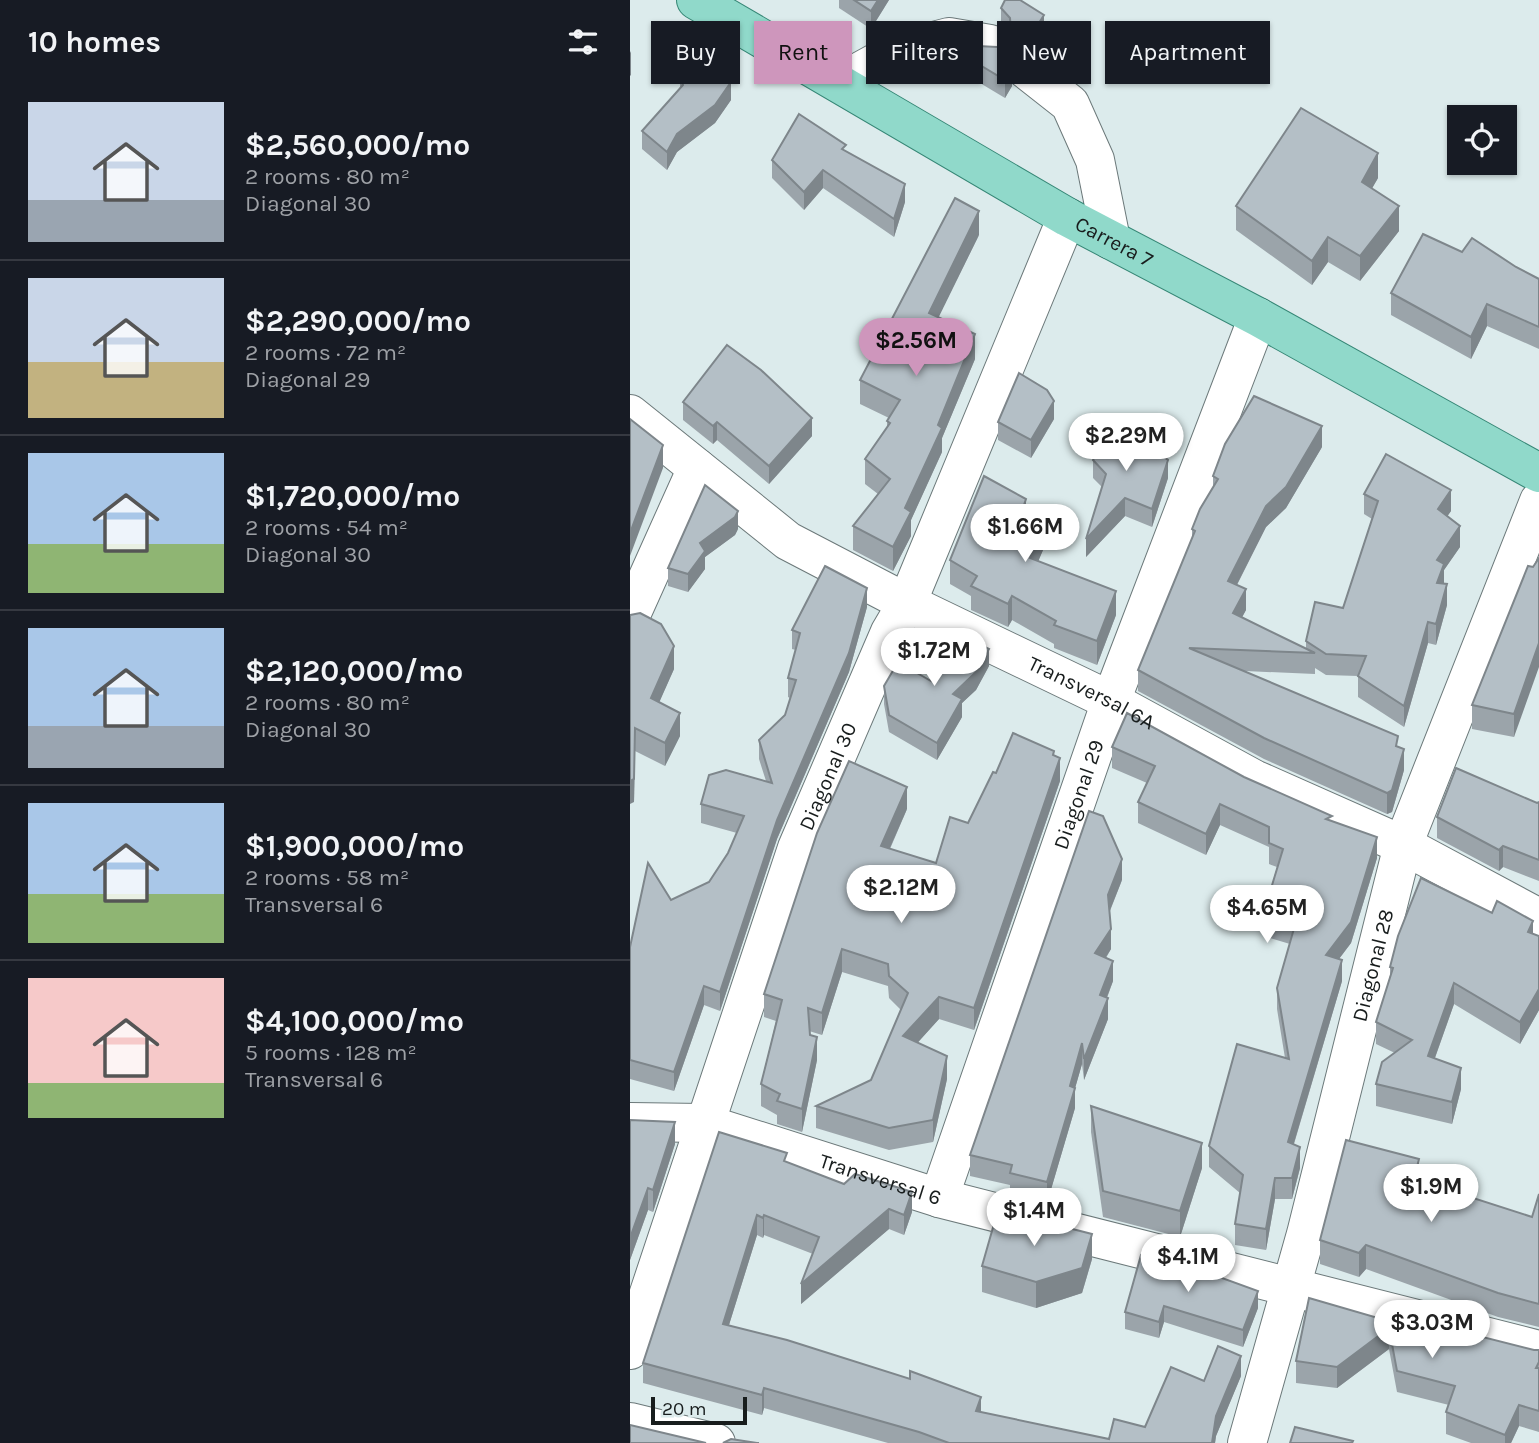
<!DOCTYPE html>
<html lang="en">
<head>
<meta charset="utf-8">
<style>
  :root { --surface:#171b24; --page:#242831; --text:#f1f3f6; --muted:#9ea1a6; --line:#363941; --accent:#ce96bc }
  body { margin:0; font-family:Karla,sans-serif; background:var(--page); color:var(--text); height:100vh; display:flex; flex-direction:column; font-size:26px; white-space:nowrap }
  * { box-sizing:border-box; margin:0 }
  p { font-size:23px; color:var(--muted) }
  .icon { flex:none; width:38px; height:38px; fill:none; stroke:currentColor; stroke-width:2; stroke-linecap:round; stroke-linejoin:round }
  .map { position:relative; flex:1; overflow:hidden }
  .details { display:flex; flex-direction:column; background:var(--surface); width:630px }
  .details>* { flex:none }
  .top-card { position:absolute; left:21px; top:21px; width:665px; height:63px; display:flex; gap:14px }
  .tools { position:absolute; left:817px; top:105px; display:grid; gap:14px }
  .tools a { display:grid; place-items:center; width:70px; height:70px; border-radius:0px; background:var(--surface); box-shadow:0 2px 5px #0004; font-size:35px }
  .scale { position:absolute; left:21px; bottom:18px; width:96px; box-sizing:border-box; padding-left:7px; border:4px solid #181d1d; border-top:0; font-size:19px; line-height:24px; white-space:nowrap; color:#181d1d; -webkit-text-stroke:5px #dcebec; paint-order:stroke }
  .price { position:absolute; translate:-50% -60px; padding:0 16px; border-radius:24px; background:#fff; color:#222; font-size:23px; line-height:46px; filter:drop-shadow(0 2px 4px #0008) }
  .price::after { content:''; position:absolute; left:50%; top:42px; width:21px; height:16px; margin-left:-10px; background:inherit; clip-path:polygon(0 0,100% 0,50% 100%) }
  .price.current { background:var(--accent); color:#111 }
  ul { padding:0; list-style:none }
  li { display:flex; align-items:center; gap:21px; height:175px; padding:0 28px }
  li+li { border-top:2px solid var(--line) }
  li span { display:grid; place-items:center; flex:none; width:196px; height:140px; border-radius:0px; color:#555 }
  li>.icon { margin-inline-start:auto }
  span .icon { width:84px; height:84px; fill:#fffc; stroke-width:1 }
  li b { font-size:30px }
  h2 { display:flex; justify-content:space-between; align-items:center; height:84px; padding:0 28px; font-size:30px }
  .pill { padding:0 24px; border-radius:0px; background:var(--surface); box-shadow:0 2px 5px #0004; font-size:24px; line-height:63px }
  .pill.current { background:var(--accent); color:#111 }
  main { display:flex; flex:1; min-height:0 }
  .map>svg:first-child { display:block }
</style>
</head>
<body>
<main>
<section class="details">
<h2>10 homes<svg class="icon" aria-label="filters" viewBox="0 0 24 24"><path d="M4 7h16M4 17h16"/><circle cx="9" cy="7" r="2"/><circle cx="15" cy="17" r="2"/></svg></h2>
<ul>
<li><span style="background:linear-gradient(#c9d6e8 70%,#9aa5b1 0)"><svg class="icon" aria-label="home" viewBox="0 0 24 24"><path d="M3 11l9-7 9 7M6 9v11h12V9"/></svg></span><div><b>$2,560,000/mo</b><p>2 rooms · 80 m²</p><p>Diagonal 30</p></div></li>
<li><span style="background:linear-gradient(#c9d6e8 60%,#c2b280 0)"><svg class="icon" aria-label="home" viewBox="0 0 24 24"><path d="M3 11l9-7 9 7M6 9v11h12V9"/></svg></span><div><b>$2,290,000/mo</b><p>2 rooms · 72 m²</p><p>Diagonal 29</p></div></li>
<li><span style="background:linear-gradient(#a9c7e8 65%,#8fb573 0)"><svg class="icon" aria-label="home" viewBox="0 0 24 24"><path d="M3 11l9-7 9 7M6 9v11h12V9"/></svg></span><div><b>$1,720,000/mo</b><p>2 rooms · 54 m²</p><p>Diagonal 30</p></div></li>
<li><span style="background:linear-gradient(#a9c7e8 70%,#9aa5b1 0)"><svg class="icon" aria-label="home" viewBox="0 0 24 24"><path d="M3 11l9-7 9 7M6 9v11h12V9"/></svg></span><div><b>$2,120,000/mo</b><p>2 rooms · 80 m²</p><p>Diagonal 30</p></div></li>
<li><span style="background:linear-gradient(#a9c7e8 65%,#8fb573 0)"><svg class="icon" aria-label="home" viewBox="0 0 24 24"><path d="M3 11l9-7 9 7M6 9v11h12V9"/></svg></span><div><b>$1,900,000/mo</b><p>2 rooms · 58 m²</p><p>Transversal 6</p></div></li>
<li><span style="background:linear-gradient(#f6c9c9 75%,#8fb573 0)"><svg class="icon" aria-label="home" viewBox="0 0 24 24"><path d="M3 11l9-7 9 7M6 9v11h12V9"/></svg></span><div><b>$4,100,000/mo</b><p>5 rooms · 128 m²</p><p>Transversal 6</p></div></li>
</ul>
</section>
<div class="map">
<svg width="909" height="1443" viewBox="0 0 909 1443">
  <rect width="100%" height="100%" fill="#dcebec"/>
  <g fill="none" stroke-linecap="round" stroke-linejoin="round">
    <!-- minor casing -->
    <g stroke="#6c797a" stroke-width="40">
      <g id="minor">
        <path d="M393,67l47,37 25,56 16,80"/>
        <path d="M209,83l60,-33 50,-13 41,7"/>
        <path id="s1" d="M0,414l158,127 119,62 204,98 143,78 149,66 136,73"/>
        <path d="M0,617l67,-149"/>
        <path id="s2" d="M0,1122l73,1 236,75 600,152"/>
        <path id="s3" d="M309,1198l172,-497 147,-384"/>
        <path id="s4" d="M0,1350l167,-502 93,-216 17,-29 160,-386"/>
        <path d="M0,1422l86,21"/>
        <path id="s5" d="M617,1443l59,-209 97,-389 136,-344"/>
      </g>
    </g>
    <!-- major casing -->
    <g stroke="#368776" stroke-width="40">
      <g id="major">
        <path id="s6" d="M66,0l371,217 191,100 281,156"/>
      </g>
    </g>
    <!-- minor -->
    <use href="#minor" stroke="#fff" stroke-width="38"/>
    <!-- major -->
    <use href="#major" stroke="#90d9ca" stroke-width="38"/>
  </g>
  <!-- wall -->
  <g fill="#9ba4aa">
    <path d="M209,0h50l-18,29 -32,-21z"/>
    <path d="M371,8l43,24 -10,17 -9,-4 -14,5 -1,-14 -9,-10z"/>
    <path d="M373,57l9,29 -7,12 -35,-21v-18z"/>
    <path d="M50,76l51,24 -16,23 -38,29 -10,18 -25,-21v-18l38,-42z"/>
    <path d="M216,151l59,51 -11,35 -71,-49 -19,22 -32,-32v-18z"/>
    <path d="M748,178l-6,10 27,43 -39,50 -32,-19 -16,23 -76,-55v-24z"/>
    <path d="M349,235l-41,82 37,42 -33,79v14l-31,68v16l-18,35 -40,-21v-24l25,-32 -13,-10v-25l22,-32v-6l2,-3 -29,-14v-24z"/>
    <path d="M832,252l54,15 23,12v70l-52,-23 -16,33 -80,-44v-22z"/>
    <path d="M53,402l129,34 -43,48 -52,-44 -4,4 -30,-24z"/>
    <path d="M424,419l-23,39 -33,-18v-18z"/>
    <path d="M692,447l-36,61 -20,19 -29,58 9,25 -4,7 64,32v-8l37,-33 29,-89 -8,-5v-20l87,17 -4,5 13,31 -16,23v14l3,21 -11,40 -8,-2 -24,84 -46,-30v-21l-32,-1 -11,-7v6l-70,-3 153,76 6,23 -12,42 -5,2 -123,-55 -126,-68v-21l54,-131v-10l21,-42v-11z"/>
    <path d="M463,460l75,18 -16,49 -27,-11 -39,41 16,-70 -9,-9z"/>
    <path d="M396,517l17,33 -5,11 78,54 -19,50 -43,-17v-4l-42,-24 -4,7 -37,-17v-14l-21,-12v-24z"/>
    <path d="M108,529l-3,6 -30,22v12l-17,23 -20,-6v-18z"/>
    <path d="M903,567l-19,170 -42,-8v-24z"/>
    <path d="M237,607l-18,65 -72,167 -57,172 -16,-6 -30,86 -44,-12v-132l41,-47 38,-18 19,-29 9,-20 -36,-10v-19l65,-23 -7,-22v-19l26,-25 5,-17 -2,-1v-19l8,-28 -4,-1v-19z"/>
    <path d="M0,615l44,54 -15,33 21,34 -15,30 -30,-15 -1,51z"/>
    <path d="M359,666l-13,24 -14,13v14l-25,43 -48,-28 -5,-28v-18l47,-5z"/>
    <path d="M482,747l132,30 88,44 45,37 -26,85 -12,16 3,22 -48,163 6,24 -8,31h-17l-9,51 -31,-5v-21l5,-31 -31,-26v-21l76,-88 -8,-49v-21l13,-44 -27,-8v-21l14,-48 -8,-3v-17l-49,-22 -14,30 -68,-32v-21l9,-19 -35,-15z"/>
    <path d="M424,756l6,25 -86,249 -35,-11 -22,24 30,36 -14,63 -44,8 -73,-22v-22l55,-26 30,-70 -12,-12 -1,-12 -46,-14 -20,63 -13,-4 8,29 -15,72 -25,-8v-9l-16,-9v-22l15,-63 -12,-4v-23l143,-185 -17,40 46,14 32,-40 28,-50z"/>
    <path d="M909,802v79l-36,-14 -4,4 -62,-33v-21z"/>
    <path d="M492,880l-12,31 1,38 -5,9 7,23 -6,17 1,21 -24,61 -2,-16 -7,24v20l-28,95 -37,-10v-8l-40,-9v-21z"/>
    <path d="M903,934l6,2v74l-19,34 -66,-40 -19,54 26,31 -9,35 -76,-18v-22l19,-31 -19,-9v-22l14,-44v-11z"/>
    <path d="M461,1106l111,62 -22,69 -77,-20 -12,-85z"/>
    <path d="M0,1120l45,24 -22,68 -5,-2 -18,50z"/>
    <path d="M157,1162l125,50 -8,23 -15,-6 -88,75 12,-50 -49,-19 -1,3 -6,-3 -28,90 252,87 128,27 36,-12 59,-46 37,-5 -25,60 -1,7h-327l-124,-35 -2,7 -119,-32v-20z"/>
    <path d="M789,1181l113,36 7,-23v133l-41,-10 -132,-48 -7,8 -39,-13v-24z"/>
    <path d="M511,1255l117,53 -15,39 -79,-25 -5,16 -34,-9v-17z"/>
    <path d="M462,1259l-10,34 -46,15 -54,-16v-26z"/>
    <path d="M758,1321l146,29h5v82l-20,-6 -8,17h-40l-25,-9v-22l3,-7 -52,-13 -8,-43 -52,39 -41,-5v-22z"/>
  </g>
  <!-- shaded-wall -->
  <g fill="#7e868b">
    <path d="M248,0h11l-18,29v-18z"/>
    <path d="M414,15v17l-10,17v-18z"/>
    <path d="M395,27v18l-14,5v-18z"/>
    <path d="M1,51v24l-1,1v-23z"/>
    <path d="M382,68v18l-7,12v-18z"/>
    <path d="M101,82v18l-16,23 -38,29 -10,18v-18l10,-18z"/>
    <path d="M748,153v25l-16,28v-24z"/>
    <path d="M193,170v18l-19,22v-18z"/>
    <path d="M275,184v18l-11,35v-18z"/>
    <path d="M769,206v25l-39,50v-25z"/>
    <path d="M349,211v24l-50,102v-24z"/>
    <path d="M698,237v25l-16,23v-24z"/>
    <path d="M857,304v22l-16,33v-22z"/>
    <path d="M345,334v25l-33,79v14l-31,68v16l-18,35v-24l12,-39z"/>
    <path d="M424,401v18l-23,39v-18z"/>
    <path d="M182,418v18l-43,48v-18z"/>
    <path d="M87,422v18l-4,4v-18z"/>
    <path d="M692,426v21l-36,61 -20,19 -38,75v-21l38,-75z"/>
    <path d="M33,445v23l-33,88v-23z"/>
    <path d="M538,460v18l-16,49v-18z"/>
    <path d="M821,490v21l-13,19v-21z"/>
    <path d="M495,498v18l-39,41v-18z"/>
    <path d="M396,499v23l-5,-8z"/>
    <path d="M108,511v18l-3,6 -30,22v12l-17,23v-18l12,-31z"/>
    <path d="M413,526v24l-13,31v-23z"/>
    <path d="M830,526v21l-16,23v14l-7,-1v-23z"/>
    <path d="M817,584v21l-11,40v-21z"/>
    <path d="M237,588v19l-18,65 -72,167 -57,172v-19l57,-172z"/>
    <path d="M616,589v21l-13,24v-21z"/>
    <path d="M486,591v24l-19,50v-24z"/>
    <path d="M382,596v24l-4,7v-23z"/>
    <path d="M798,622v21l-24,84v-21z"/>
    <path d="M909,643v24l-25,70v-23z"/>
    <path d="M44,646v23l-23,52v-23z"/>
    <path d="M359,649v17l-13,24 -14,13v14l-25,43v-17l16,-49z"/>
    <path d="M50,713v23l-15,30v-23z"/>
    <path d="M774,749v21l-12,42 -5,2v-21z"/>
    <path d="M5,751l-1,51 -4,2v-23z"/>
    <path d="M430,758v23l-86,249v-22z"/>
    <path d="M277,787v22l-26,59v-22z"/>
    <path d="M590,804v21l-14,30v-21z"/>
    <path d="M747,837v21l-26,85 -25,33v-21z"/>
    <path d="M873,846v21l-4,4v-21z"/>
    <path d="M492,859v21l-14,35v-20z"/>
    <path d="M903,921v21l-5,-10z"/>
    <path d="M481,929v20l-16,25v-21z"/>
    <path d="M212,949v23l-20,63v-22z"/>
    <path d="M712,960v21l-54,182v-21z"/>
    <path d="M483,961v20l-13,34v-20z"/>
    <path d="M824,983v21l-26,73v-21z"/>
    <path d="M74,986v19l-30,86v-19z"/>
    <path d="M909,989v21l-19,34v-22z"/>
    <path d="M309,997v22l-36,40v-23z"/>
    <path d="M478,998v21l-24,61v-21z"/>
    <path d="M187,1037v23l-15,72v-23z"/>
    <path d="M452,1043v21l-10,35 3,-11v20l-28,95v-21l23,-96z"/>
    <path d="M317,1056v23l-14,63v-22z"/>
    <path d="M831,1068v21l-9,35v-22z"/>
    <path d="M45,1122v22l-22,68v-22z"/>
    <path d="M572,1143v25l-22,69v-26z"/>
    <path d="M670,1147v21l-8,31v-21z"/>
    <path d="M789,1159v24l-5,-4z"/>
    <path d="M645,1178v21l-9,51v-21z"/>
    <path d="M18,1188v22l-18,50v-22z"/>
    <path d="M282,1192v20l-8,23v-20z"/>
    <path d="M259,1209v20l-88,75v-20z"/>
    <path d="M127,1215v20l-34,109v-20z"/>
    <path d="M134,1215v20l-1,3v-20z"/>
    <path d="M462,1234v25l-10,34 -46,15v-26z"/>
    <path d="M736,1245v24l-7,8v-24z"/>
    <path d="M628,1291v17l-15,39v-17z"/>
    <path d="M534,1306v16l-5,16v-16z"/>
    <path d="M759,1328v21l-52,39v-21z"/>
    <path d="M611,1356v20l-25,60 -1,7h-3l4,-27z"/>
    <path d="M134,1388v20l-2,7v-20z"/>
    <path d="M351,1397v20l-5,-6z"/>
    <path d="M889,1405v21l-8,17h-6v-8z"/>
  </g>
  <!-- building -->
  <g fill="#b4bfc6" stroke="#7e868b" stroke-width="2">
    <path d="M224,0h24l-7,11z"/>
    <path d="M375,0h15l24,15 -10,16 -9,-4 -14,5 -1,-14 -9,-10z"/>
    <path d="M372,43l1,14 9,11 -7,12 -35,-21 8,-13 19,1z"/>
    <path d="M66,58l35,24 -16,23 -38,29 -10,18 -25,-21 41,-46 -3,-9z"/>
    <path d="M671,108l77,45 -16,29 37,24 -39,50 -32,-19 -16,24 -76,-55z"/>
    <path d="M169,114l47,31 -4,4 63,35 -11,35 -71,-49 -19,22 -32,-32z"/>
    <path d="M325,198l24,13 -50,102 46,21 -37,91 4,3 -37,80 6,4 -18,35 -40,-21 37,-47 -25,-20 25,-36 -3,-2 13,-21 -40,-20z"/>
    <path d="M793,234l39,18 10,-14 44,29 23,12v48l-52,-23 -16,33 -80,-44z"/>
    <path d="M97,345l34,25 51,48 -43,48 -52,-44 -4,4 -30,-24z"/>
    <path d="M389,373l28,17 7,11 -23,39 -33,-18z"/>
    <path d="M624,396l68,30 -36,61 -20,19 -38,75 18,8 -13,24 82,40 -126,-5 209,88 -2,10 8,3 -12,41 -5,3 -123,-55 -126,-68 57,-139 -3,-2 8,-20 18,-30 -5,-3 12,-32z"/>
    <path d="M0,419l33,26 -33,88z"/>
    <path d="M483,422l55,38 -16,49 -27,-11 -39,41 20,-65 -13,-14z"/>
    <path d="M756,454l65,36 -13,19 22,17 -23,34 7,4 -7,19 10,1 -11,40 -8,-2 -24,84 -46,-30 8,-20 -40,-2 -20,-13 9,-39 28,6 35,-107 -14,-7z"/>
    <path d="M354,476l42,23 -5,15 22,12 -13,32 86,33 -19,50 -43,-16 2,-4 -44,-25 -4,8 -37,-18 6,-10 -27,-16z"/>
    <path d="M75,485l33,26 -3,6 -35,26 5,8 -17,23 -20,-6z"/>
    <path d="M909,558v85l-25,71 -42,-9 56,-139 5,1z"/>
    <path d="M195,566l42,22 -18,65 -72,167 -57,172 -16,-6 -30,86 -44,-12v-113l18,-84 23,37 38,-18 19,-29 16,-37 -43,-12 8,-29 17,-5 46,13 -13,-43 26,-25 11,-35 -8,-2 12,-45 -8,-3z"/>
    <path d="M10,613l21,11 13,22 -23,52 29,15 -15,30 -30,-15 -1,51 -4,2v-166z"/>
    <path d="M321,631l38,18 -13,23 -23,22 9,5 -25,44 -48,-28 -5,-29 14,-24 33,19 9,-30z"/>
    <path d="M497,713l117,64 88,39 -6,3 51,18 -26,85 -25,33 16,5 -54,182 12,5 -8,31h-17l-9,51 -31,-5 8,-49 -34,-29 28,-102 52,15 -12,-71 18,-63 -32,-10 20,-66 -14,-6v-16l-49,-23 -14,30 -68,-32 17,-36 -43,-19z"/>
    <path d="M383,733l41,18 -1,4 7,3 -86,250 -35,-11 -36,39 44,20 -14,64 -44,8 -73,-22 55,-26 37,-87 -19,-17 -1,-12 -46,-15 -20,64 -14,-5 2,27 7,2 -15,72 -25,-8 3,-7 -19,-10 21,-84 -18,-6 53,-161 32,-72 58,26 -26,59 55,17 14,-46 18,6 25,-51 3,1z"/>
    <path d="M826,768l81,35 2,-1v58l-36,-14 -4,4 -62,-33z"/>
    <path d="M459,811l14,5 19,43 -14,36 3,34 -16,24 18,8 -13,34 8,3 -24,61 -2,-16 -12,43 5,2 -28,94 -37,-9 2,-8 -42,-10z"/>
    <path d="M791,878l71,35 5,-12 36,20 -5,11 11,4v53l-19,33 -66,-39 -26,73 33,12 -9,34 -76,-18 6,-22 30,-22 -36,-18 17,-54 -3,-1 8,-31z"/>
    <path d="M461,1106l111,37 -22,68 -77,-20z"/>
    <path d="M0,1120l45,2 -22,68 -5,-2 -18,50z"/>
    <path d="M89,1132l68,21 -3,8 60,23 11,-10 57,18 -8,23 -15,-6 -88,75 18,-47 -55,-22 -1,3 -6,-3 -34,109 64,16 123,39v-8l71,26 -5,14 133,28 5,-20 31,8 26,-60 33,14 14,-35 23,10 -25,60 -4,27h-263l-30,-11 -155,-44 -2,7 -119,-32z"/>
    <path d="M716,1140l73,19 -5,20 118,38 7,-23v110l-41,-11 -132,-48 -7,8 -39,-13z"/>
    <path d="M368,1210l94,24 -10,34 -46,14 -54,-16z"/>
    <path d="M511,1255l59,15 58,21 -15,39 -79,-24 -5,16 -34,-10z"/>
    <path d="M679,1298l79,23v-8l146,37h5v12l-3,6h3v43l-20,-6 -14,30 -59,-23 9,-26 -58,-15 -8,-43 -52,39 -41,-6z"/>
    <path d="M0,1425l76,18h-76z"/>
    <path d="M665,1427l58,14 -1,2h-62z"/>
    <path d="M101,1439l26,4h2h-36z"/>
  </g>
  <g text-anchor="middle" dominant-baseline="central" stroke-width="5" stroke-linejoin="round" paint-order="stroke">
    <!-- street labels -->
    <g font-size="21" fill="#181d1d" stroke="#dcebec">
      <text stroke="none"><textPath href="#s6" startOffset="483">Carrera 7</textPath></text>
      <text stroke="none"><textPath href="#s1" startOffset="542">Transversal 6A</textPath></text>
      <text stroke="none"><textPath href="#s4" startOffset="607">Diagonal 30</textPath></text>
      <text stroke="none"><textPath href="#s3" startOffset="427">Diagonal 29</textPath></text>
      <text stroke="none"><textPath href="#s5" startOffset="494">Diagonal 28</textPath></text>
      <text stroke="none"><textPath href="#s2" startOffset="259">Transversal 6</textPath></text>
    </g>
  </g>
</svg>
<div class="tools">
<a><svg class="icon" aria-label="locate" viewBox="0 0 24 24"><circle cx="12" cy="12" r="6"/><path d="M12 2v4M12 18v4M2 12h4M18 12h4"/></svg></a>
</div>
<div class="scale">20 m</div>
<b class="price current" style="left:286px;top:378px">$2.56M</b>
<b class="price" style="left:496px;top:473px">$2.29M</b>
<b class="price" style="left:395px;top:564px">$1.66M</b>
<b class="price" style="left:304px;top:688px">$1.72M</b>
<b class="price" style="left:271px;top:925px">$2.12M</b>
<b class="price" style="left:637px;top:945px">$4.65M</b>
<b class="price" style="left:801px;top:1224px">$1.9M</b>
<b class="price" style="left:404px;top:1248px">$1.4M</b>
<b class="price" style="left:558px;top:1294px">$4.1M</b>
<b class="price" style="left:802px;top:1360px">$3.03M</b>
<div class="top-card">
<a class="pill">Buy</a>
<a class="pill current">Rent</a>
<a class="pill">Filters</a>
<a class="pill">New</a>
<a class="pill">Apartment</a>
</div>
</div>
</main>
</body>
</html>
